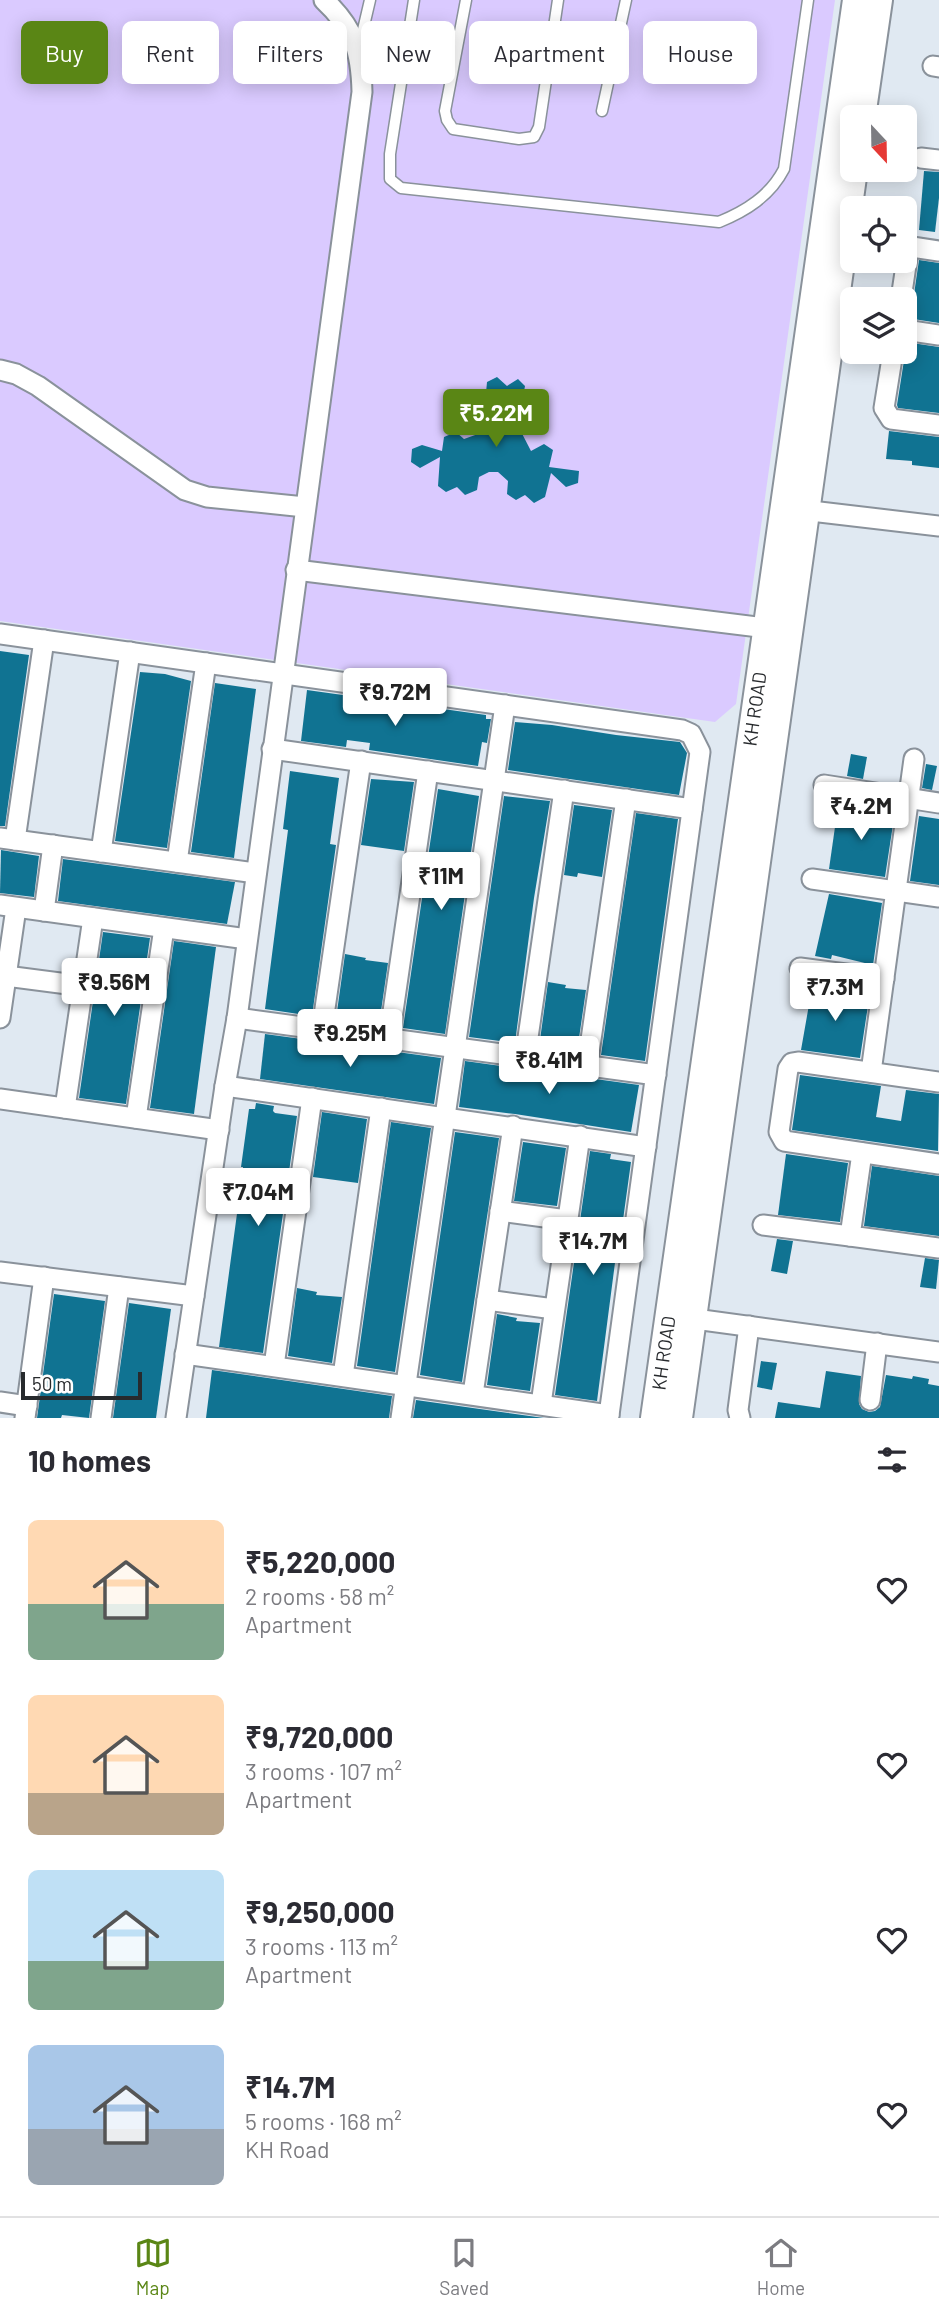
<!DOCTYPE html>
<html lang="en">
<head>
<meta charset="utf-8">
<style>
  :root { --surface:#fff; --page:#f7f7f7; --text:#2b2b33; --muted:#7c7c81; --line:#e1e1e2; --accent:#5a8615 }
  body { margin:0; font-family:Barlow,sans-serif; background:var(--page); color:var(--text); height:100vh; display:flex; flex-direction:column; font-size:26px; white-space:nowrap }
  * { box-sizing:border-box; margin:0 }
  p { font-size:23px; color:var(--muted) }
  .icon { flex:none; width:38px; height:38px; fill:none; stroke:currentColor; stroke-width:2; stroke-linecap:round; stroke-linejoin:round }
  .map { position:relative; height:1418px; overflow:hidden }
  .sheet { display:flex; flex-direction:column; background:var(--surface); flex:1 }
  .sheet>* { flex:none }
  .top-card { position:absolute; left:21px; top:21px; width:898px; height:63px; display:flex; gap:14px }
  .needle { width:46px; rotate:158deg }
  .controls { position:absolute; left:840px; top:105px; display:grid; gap:14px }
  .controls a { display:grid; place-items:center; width:77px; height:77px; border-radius:10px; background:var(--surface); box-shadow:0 4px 18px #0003; font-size:35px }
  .scale { position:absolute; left:21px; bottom:18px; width:121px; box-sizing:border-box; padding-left:7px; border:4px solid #272a2d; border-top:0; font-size:19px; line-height:24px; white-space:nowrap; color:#272a2d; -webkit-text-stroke:5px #fff; paint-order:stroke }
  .price { position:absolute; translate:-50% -60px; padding:0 16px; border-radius:7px; background:#fff; color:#222; font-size:23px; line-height:46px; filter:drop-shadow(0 2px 4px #0008) }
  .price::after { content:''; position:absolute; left:50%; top:42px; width:21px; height:16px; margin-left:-10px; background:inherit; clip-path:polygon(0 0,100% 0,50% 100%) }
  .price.active { background:var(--accent); color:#fff }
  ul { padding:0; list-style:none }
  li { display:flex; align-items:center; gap:21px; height:175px; padding:0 28px }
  li span { display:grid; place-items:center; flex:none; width:196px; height:140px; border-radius:10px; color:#555 }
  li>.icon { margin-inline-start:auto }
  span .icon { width:84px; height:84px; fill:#fffc; stroke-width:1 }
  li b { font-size:30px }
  h2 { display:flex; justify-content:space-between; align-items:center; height:84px; padding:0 28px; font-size:30px }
  .chip { padding:0 24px; border-radius:10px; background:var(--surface); box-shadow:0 4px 18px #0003; font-size:24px; line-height:63px }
  .chip.active { background:var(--accent); color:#fff }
  .tab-bar { display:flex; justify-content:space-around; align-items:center; height:98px; border-top:2px solid var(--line); background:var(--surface); font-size:19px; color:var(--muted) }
  .tab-bar a { display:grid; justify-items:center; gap:4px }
  .tab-bar .active { color:var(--accent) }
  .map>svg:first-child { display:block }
</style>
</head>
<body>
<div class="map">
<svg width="939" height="1418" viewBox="0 0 939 1418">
  <rect width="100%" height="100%" fill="#e0e9f2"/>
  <!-- green -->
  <path fill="#dacaff" d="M0,0h835l-99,704 -21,18 -715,-101z"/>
  <!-- building -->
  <g fill="#107392">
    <path d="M924,171l15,1v26l-4,34 -16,-2z"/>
    <path d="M919,260l20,3v60l-32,-5 1,-9 5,-8z"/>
    <path d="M905,342l34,5v66l-41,-5 -1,-3 8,-51z"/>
    <path d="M497,377l10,9 11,-7 7,7 -2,11 10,6 -1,12 -16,7 15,29 13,-7 9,6 -4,17 30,4 -1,12 -12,4 -15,-14 -6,24 -11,6 -9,-8 -9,5 -9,-6 1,-13 -10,-9h-9l-10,5 -2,13 -12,5 -8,-8 -11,5 -8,-6 2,-29 -20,11 -9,-6 1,-13 10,-4 20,6 2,-14 12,-5 8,7 14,-5 4,-20 -8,-7v-10l12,-4 1,-11z"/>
    <path d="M889,431l50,6v31l-27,-3v-4l-26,-2z"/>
    <path d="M0,651l29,4 -24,171h-5z"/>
    <path d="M140,672l25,2 26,7 -24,167 -52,-7z"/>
    <path d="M215,683l41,6 -22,169 -43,-6z"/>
    <path d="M307,690l179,25v4h5l-4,24 -5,-1 -4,24 -109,-16 1,-7 -23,-3 -1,7 -45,-6z"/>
    <path d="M515,722l37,3 64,10 64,7 7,11 -8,42 -171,-25z"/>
    <path d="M851,754l16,3 -4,22 -16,-3z"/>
    <path d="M926,764l11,2 -5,24 -10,-2z"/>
    <path d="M290,771l49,7 -9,66 6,1 -24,171 -47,-7 23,-179 -5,-1z"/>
    <path d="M371,779l43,3 -10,69 -43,-6z"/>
    <path d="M438,789l41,7 -34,238 -42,-6z"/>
    <path d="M504,796l46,5 -16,97 -19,145 -46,-6z"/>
    <path d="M574,805l38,5 -10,67 -24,-4 -1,4 -13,-2z"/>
    <path d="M838,806l56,12 -9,59 -56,-8z"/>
    <path d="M636,813l42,6 -33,242 -44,-6z"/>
    <path d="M919,816l20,3v66l-29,-4z"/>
    <path d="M1,850l38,6 -5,41 -34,-4z"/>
    <path d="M63,859l172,23 -8,42 -169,-23z"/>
    <path d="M829,894l53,9 -9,62 -41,-10 -1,4 -16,-3z"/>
    <path d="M103,932l47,6 -24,166 -47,-6z"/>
    <path d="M174,941l42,6 -22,167 -44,-6z"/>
    <path d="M345,954l21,4 -1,2 23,3 -9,62 -43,-6z"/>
    <path d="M548,982l18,3 -1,3 21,2 -9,62 -38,-5z"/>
    <path d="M813,982l16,3 -2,6 42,8 -9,59 -59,-8z"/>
    <path d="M265,1034l176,24 -7,46 -174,-25z"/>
    <path d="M465,1061l174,24 -8,47 -116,-18 -56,-7z"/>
    <path d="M800,1075l81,11 -5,31 25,4 5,-31 33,4 -1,57 -146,-21z"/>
    <path d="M256,1103l18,3 -1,5 2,2 22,3 -34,237 -44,-6 22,-163 2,-17h-2l8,-58h6z"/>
    <path d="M322,1112l45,7 -9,64 -45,-6z"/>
    <path d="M391,1122l40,6 -36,244 -38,-6z"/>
    <path d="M455,1132l44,6 -37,244 -42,-7z"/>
    <path d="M523,1142l43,6 -9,58 -43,-5z"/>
    <path d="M590,1151l21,3 -1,5 21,3 -8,58 -1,-1 -6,36 -19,146 -42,-6z"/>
    <path d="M786,1154l62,9 -8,59 -62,-7z"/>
    <path d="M872,1166l67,10v60l-75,-10z"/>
    <path d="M777,1239l16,2 -6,33 -16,-3z"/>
    <path d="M925,1258l14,2 -3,29 -16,-2z"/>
    <path d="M297,1288l20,4 -1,3 26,2 -10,66 -44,-7z"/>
    <path d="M54,1294l51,7 -16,117 -27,-3 -1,3h-24z"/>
    <path d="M129,1303l42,6 -15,109h-43z"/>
    <path d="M497,1314l20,4 -1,3 24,2 -10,68 -43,-6z"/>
    <path d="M761,1361l16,2 -5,27 -15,-3z"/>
    <path d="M212,1370l180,26 -3,22h-183z"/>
    <path d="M826,1371l35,5 -2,28 3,5 7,3 6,-1 5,-4 6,-32 26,4 1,-3 16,3 -1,5 11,2v32h-164l3,-16 42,6z"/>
    <path d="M416,1400l128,18h-131z"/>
  </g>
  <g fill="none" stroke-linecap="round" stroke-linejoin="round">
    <!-- service casing -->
    <g stroke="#8a929b" stroke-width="13">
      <g id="service">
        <path d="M414,0l-24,154v25l11,9 318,34c27,-11 51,-26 65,-53l24,-169"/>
        <path d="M466,0l-21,111 2,9 6,9 66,10 15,-2 5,-10 19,-127"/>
        <path d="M359,47l11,-47"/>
        <path d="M602,111l24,-111"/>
      </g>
    </g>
    <!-- minor casing -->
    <g stroke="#8a929b" stroke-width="23">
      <g id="minor">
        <path d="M933,66l6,1"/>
        <path d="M921,158l18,2"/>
        <path d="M901,299l7,-47 4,-5 27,4"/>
        <path d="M905,330l34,5"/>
        <path d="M893,352l-9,56 7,11 48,6"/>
        <path d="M0,370l16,4 22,12 147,104 22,7 98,10"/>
        <path d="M794,509l145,17"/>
        <path d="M296,570l470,58"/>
        <path d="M0,634l682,96 9,4 9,18 -91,663"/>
        <path d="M272,749l420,60"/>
        <path d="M824,785l115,18"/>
        <path d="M0,838l256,35"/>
        <path d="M15,840l29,-200"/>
        <path d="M101,852l29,-200"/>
        <path d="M177,862l29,-199"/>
        <path d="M812,879l127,18"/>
        <path d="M0,905l247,34"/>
        <path d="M44,911l9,-66"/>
        <path d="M800,968l84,11"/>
        <path d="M6,976l77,10"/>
        <path d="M0,1018l16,-110"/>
        <path d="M237,1018l419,57"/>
        <path d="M322,1029l39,-268"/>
        <path d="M389,1039l39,-268"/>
        <path d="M525,1058l39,-268"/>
        <path d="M587,1067l39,-268"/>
        <path d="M871,1072l43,-313"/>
        <path d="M939,1082l-141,-20 -6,1 -4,6 -9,63 5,9 155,23"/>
        <path d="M225,1086l421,61"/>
        <path d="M0,1099l219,31"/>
        <path d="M65,1108l28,-190"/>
        <path d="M136,1118l28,-190"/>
        <path d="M862,1153l-12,83 89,12"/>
        <path d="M500,1211l67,9"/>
        <path d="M763,1225l87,11"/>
        <path d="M0,1272l194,24"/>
        <path d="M487,1300l67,9"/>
        <path d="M680,1317l259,35"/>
        <path d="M185,1354l424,61 -1,3"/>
        <path d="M274,1366l38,-268"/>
        <path d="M343,1376l38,-268"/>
        <path d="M473,1394l40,-268"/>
        <path d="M870,1400l7,-57"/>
        <path d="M0,1402l27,4"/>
        <path d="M541,1404l39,-268"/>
        <path d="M25,1418l19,-141"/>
        <path d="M101,1418l18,-131"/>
        <path d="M176,1418l49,-332 12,-68 125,-926c-1,-41 -8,-64 -38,-92"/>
        <path d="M401,1418l104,-713"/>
        <path d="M740,1418l-2,-8 11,-84"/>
      </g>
    </g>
    <!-- secondary casing -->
    <g stroke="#8a929b" stroke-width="30">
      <g id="secondary">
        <path d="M862,117l17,-117"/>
        <path d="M654,1418l202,-1418"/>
        <path d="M679,1418l175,-1248"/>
      </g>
    </g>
    <!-- service -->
    <use href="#service" stroke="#fff" stroke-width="10"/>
    <!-- minor -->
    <use href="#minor" stroke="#fff" stroke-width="19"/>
    <!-- secondary -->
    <use href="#secondary" stroke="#fff" stroke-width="26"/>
  </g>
  <g text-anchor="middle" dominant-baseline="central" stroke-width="7" stroke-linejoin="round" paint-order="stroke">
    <!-- street labels -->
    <g font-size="19" fill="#272a2d" stroke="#fff">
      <text transform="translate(754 709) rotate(-82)">KH ROAD</text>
      <text transform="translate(663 1353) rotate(-82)">KH ROAD</text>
    </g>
  </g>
</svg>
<div class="controls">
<a><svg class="needle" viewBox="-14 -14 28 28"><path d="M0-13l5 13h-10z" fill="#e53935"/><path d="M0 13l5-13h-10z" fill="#7c7c81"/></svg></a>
<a><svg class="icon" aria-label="locate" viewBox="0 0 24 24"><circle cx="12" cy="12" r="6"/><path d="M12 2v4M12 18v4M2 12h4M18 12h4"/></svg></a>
<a><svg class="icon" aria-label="layers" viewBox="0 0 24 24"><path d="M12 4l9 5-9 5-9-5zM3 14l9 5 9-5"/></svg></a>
</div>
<div class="scale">50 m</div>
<b class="price active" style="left:496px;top:449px">₹5.22M</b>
<b class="price" style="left:395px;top:728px">₹9.72M</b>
<b class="price" style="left:861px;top:842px">₹4.2M</b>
<b class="price" style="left:441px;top:912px">₹11M</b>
<b class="price" style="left:114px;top:1018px">₹9.56M</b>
<b class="price" style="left:835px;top:1023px">₹7.3M</b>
<b class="price" style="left:350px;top:1069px">₹9.25M</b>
<b class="price" style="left:549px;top:1096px">₹8.41M</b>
<b class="price" style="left:258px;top:1228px">₹7.04M</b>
<b class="price" style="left:593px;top:1277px">₹14.7M</b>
<div class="top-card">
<a class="chip active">Buy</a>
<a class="chip">Rent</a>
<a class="chip">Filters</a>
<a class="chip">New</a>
<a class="chip">Apartment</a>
<a class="chip">House</a>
</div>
</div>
<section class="sheet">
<h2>10 homes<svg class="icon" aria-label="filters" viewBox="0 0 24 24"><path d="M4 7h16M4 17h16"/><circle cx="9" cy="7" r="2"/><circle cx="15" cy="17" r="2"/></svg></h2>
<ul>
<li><span style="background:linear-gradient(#ffd9b3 60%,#7fa58c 0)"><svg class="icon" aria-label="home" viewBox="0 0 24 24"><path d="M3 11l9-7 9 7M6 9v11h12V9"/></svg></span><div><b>₹5,220,000</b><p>2 rooms · 58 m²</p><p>Apartment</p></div><svg class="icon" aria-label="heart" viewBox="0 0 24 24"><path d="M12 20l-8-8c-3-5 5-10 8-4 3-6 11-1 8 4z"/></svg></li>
<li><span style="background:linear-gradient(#ffd9b3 70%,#b9a48a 0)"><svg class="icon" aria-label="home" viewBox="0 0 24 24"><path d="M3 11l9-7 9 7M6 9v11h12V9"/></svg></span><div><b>₹9,720,000</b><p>3 rooms · 107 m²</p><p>Apartment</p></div><svg class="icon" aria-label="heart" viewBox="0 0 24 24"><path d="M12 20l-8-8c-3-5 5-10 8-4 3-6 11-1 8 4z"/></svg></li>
<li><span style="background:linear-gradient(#bfe0f5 65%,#7fa58c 0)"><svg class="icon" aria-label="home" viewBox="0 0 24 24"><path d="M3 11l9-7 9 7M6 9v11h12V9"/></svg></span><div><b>₹9,250,000</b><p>3 rooms · 113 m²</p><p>Apartment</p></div><svg class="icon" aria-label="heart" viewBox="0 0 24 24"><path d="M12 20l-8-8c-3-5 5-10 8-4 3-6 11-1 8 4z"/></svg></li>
<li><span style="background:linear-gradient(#a9c7e8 60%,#9aa5b1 0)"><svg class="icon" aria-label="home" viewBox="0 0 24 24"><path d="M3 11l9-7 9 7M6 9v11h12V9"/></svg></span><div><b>₹14.7M</b><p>5 rooms · 168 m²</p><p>KH Road</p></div><svg class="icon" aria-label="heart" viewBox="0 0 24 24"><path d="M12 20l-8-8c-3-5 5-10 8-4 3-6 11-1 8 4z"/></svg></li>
</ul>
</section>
<nav class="tab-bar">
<a class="active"><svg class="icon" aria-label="map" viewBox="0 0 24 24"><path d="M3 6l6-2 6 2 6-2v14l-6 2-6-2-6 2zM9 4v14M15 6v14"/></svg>Map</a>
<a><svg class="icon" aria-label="saved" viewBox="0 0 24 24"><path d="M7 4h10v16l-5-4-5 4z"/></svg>Saved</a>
<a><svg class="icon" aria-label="home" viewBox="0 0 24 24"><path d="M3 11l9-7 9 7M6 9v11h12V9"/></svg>Home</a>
</nav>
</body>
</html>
